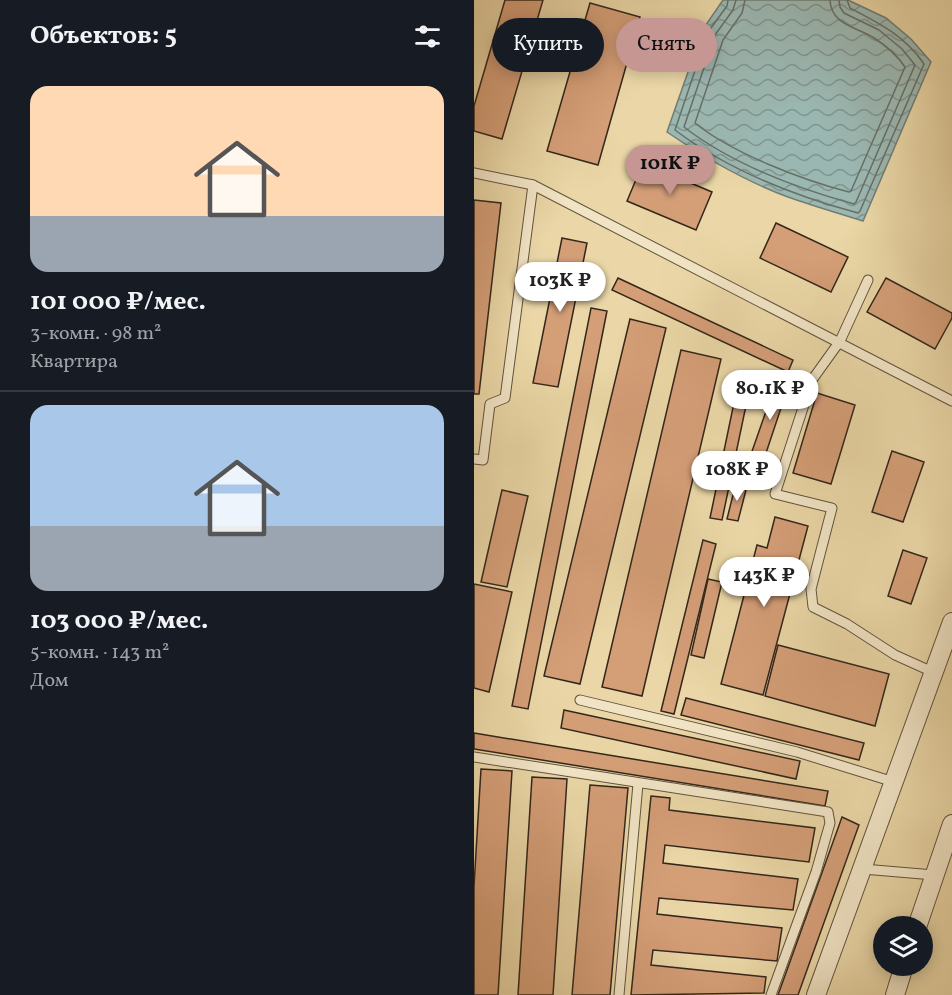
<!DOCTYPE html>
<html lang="ru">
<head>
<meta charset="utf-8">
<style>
  :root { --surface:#171b24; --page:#242831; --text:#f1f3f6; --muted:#9ea1a6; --line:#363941; --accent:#c59692 }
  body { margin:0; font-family:Vollkorn,serif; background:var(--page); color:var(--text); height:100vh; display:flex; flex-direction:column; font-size:22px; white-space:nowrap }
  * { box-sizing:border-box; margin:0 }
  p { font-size:20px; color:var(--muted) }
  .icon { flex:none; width:33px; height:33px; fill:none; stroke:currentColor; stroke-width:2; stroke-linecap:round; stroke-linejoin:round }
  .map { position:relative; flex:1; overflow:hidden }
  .drawer { display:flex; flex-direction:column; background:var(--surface); width:474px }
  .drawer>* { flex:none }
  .guide { position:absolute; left:18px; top:18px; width:369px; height:54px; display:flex; gap:12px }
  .controls { position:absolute; left:399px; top:916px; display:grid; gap:12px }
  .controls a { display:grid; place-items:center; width:60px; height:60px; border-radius:50%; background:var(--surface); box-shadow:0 3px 15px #0003; font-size:30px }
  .price { position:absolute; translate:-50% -51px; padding:0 14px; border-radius:21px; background:#fff; color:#222; font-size:20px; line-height:39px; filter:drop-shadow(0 2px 3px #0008) }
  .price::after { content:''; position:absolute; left:50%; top:36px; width:18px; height:14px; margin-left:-9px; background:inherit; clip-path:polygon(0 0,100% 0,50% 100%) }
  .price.selected { background:var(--accent); color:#111 }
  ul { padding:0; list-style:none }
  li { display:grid; align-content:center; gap:12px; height:318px; padding:0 30px }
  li+li { border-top:2px solid var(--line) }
  li span { display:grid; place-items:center; height:186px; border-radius:18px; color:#555 }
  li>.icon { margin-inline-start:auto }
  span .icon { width:108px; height:108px; fill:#fffc; stroke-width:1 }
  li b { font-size:26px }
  h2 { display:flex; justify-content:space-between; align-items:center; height:72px; padding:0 30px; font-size:26px }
  .chip { padding:0 21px; border-radius:27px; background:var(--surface); box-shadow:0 3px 15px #0003; font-size:21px; line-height:54px }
  .chip.selected { background:var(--accent); color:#111 }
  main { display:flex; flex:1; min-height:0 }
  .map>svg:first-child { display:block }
</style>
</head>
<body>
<main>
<section class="drawer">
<h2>Объектов: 5<svg class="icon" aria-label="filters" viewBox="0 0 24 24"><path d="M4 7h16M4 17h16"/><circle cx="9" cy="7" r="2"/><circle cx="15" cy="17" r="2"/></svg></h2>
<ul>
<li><span style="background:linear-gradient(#ffd9b3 70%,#9aa5b1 0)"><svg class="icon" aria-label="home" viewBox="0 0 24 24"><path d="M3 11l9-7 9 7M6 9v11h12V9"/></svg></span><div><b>101 000 ₽/мес.</b><p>3-комн. · 98 m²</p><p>Квартира</p></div></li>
<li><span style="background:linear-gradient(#a9c7e8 65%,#9aa5b1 0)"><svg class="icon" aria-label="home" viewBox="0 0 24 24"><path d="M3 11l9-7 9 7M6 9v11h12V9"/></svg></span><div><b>103 000 ₽/мес.</b><p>5-комн. · 143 m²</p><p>Дом</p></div></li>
</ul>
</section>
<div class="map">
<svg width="478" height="995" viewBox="0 0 478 995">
  <defs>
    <pattern id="water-waves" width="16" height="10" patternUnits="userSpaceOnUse" patternTransform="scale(1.5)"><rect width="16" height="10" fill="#9bb7b1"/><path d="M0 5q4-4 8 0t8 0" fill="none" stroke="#7f958f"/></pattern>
  </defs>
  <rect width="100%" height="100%" fill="#ead6a6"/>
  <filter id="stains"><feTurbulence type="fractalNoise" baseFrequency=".00333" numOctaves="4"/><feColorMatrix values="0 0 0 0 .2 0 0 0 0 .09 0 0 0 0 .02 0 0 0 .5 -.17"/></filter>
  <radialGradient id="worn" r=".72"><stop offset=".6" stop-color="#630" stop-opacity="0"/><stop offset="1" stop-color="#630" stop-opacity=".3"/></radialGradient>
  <!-- water -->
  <path fill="url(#water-waves)" stroke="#717d75" stroke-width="1.5" d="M249,0h125l38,18 25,21 20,23 -68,159c-25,-8 -50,-15 -75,-24 -43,-16 -83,-39 -121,-65l36,-103z"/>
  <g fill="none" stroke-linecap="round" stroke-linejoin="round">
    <!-- shore -->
    <g stroke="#676f66" stroke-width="1.5">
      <path d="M254,0l-1,6 -19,26 -33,98c53,40 120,66 183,83l2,-2 64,-147c-19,-28 -45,-41 -74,-56l-3,-8"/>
      <path d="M262,0l-3,10 -18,25 -31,92c48,37 112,61 170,77l2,-2 59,-137 -13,-16 -23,-19 -35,-17 -4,-6 -1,-7"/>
      <path d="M271,0l-3,13 -19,27 -28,83c37,30 107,57 154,69l2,-1 54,-124c-8,-12 -20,-22 -31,-29 -17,-11 -43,-13 -44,-38"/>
    </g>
  </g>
  <!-- building -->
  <g fill="#d49e77" stroke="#33271b" stroke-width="1.5">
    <path d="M31,0h38l-41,139 -28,-8v-25z"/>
    <path d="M116,3l50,14 -42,148 -51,-14z"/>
    <path d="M169,163l69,29 -16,38 -69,-29z"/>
    <path d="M0,200l27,3 -22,191h-5z"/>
    <path d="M302,223l72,34 -17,35 -71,-34z"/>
    <path d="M88,238l25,5 -29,144 -25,-4z"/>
    <path d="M144,278l175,82 -5,12 -176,-82z"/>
    <path d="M412,278l66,35v5l-17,31 -68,-37z"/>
    <path d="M117,308l16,3 -79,398 -16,-3z"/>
    <path d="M156,319l36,9 -86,356 -36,-8z"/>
    <path d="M207,350l40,9 -79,337 -40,-9z"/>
    <path d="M266,374l12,3 -30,143 -12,-2z"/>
    <path d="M303,380l12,4 -26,78 -13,-5z"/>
    <path d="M343,393l38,12 -24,79 -38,-11z"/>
    <path d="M418,451l32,11 -21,60 -31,-10z"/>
    <path d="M262,483l11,3 -9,35 -11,-2z"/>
    <path d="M28,490l26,6 -21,91 -26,-5z"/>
    <path d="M301,517l33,9 -45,169 -42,-11 36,-139 10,3z"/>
    <path d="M229,540l13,4 -42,170 -13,-3z"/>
    <path d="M429,550l24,8 -16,46 -23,-8z"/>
    <path d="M234,579l14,3 -18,76 -13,-3z"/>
    <path d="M0,584l38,8 -23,100 -15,-4z"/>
    <path d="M304,645l111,29 -14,52 -110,-30z"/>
    <path d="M212,698l178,45 -5,17 -178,-45z"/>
    <path d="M90,710l236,51 -4,18 -235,-51z"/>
    <path d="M0,733l354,58 -3,15 -351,-57z"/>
    <path d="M7,769l31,2 -14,224h-24v-109z"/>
    <path d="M58,777l35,2 -14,216h-35z"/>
    <path d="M116,785l38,3 -18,207h-38z"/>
    <path d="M177,796l19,2 -1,12 146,18 -6,34 -144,-17 -2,18 135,16 -5,31 -134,-12 -2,16 125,14 -5,33 -124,-11 -2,15 115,12 -2,16 -133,2z"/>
    <path d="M368,817l17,8 -61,170h-20z"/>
  </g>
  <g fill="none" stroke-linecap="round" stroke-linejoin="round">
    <!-- lane casing -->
    <g stroke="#61533e" stroke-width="11">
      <g id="lane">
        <path d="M0,173l59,12 419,216"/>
        <path d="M394,280l-28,61 -28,39 -37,114 57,14 -21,81 2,18 34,17 48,31 40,18"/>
        <path d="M0,459l9,1 7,-56 15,-6 28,-213"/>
        <path d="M106,700l217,52 97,30"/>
        <path d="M0,757l354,55 2,11 -14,49 -45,123"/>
        <path d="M389,869l71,6"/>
        <path d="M145,995l19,-211"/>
      </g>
    </g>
    <!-- street casing -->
    <g stroke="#61533e" stroke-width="20">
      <g id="street">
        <path d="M443,927l35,-103"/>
        <path d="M342,995l136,-373"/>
        <path d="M421,995l9,-29"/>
      </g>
    </g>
    <!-- lane -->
    <use href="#lane" stroke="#f1e4c5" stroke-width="9"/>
    <!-- street -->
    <use href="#street" stroke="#f1e4c5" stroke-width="18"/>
  </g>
  <rect width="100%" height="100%" filter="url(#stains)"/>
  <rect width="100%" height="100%" fill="url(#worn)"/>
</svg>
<div class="controls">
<a><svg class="icon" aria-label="layers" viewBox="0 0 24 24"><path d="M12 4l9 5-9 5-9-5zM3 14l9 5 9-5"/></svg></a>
</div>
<b class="price selected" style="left:196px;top:196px">101K ₽</b>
<b class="price" style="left:86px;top:313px">103K ₽</b>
<b class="price" style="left:296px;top:421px">80.1K ₽</b>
<b class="price" style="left:263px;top:502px">108K ₽</b>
<b class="price" style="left:290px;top:608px">143K ₽</b>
<div class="guide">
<a class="chip">Купить</a>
<a class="chip selected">Снять</a>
</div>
</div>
</main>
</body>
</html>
